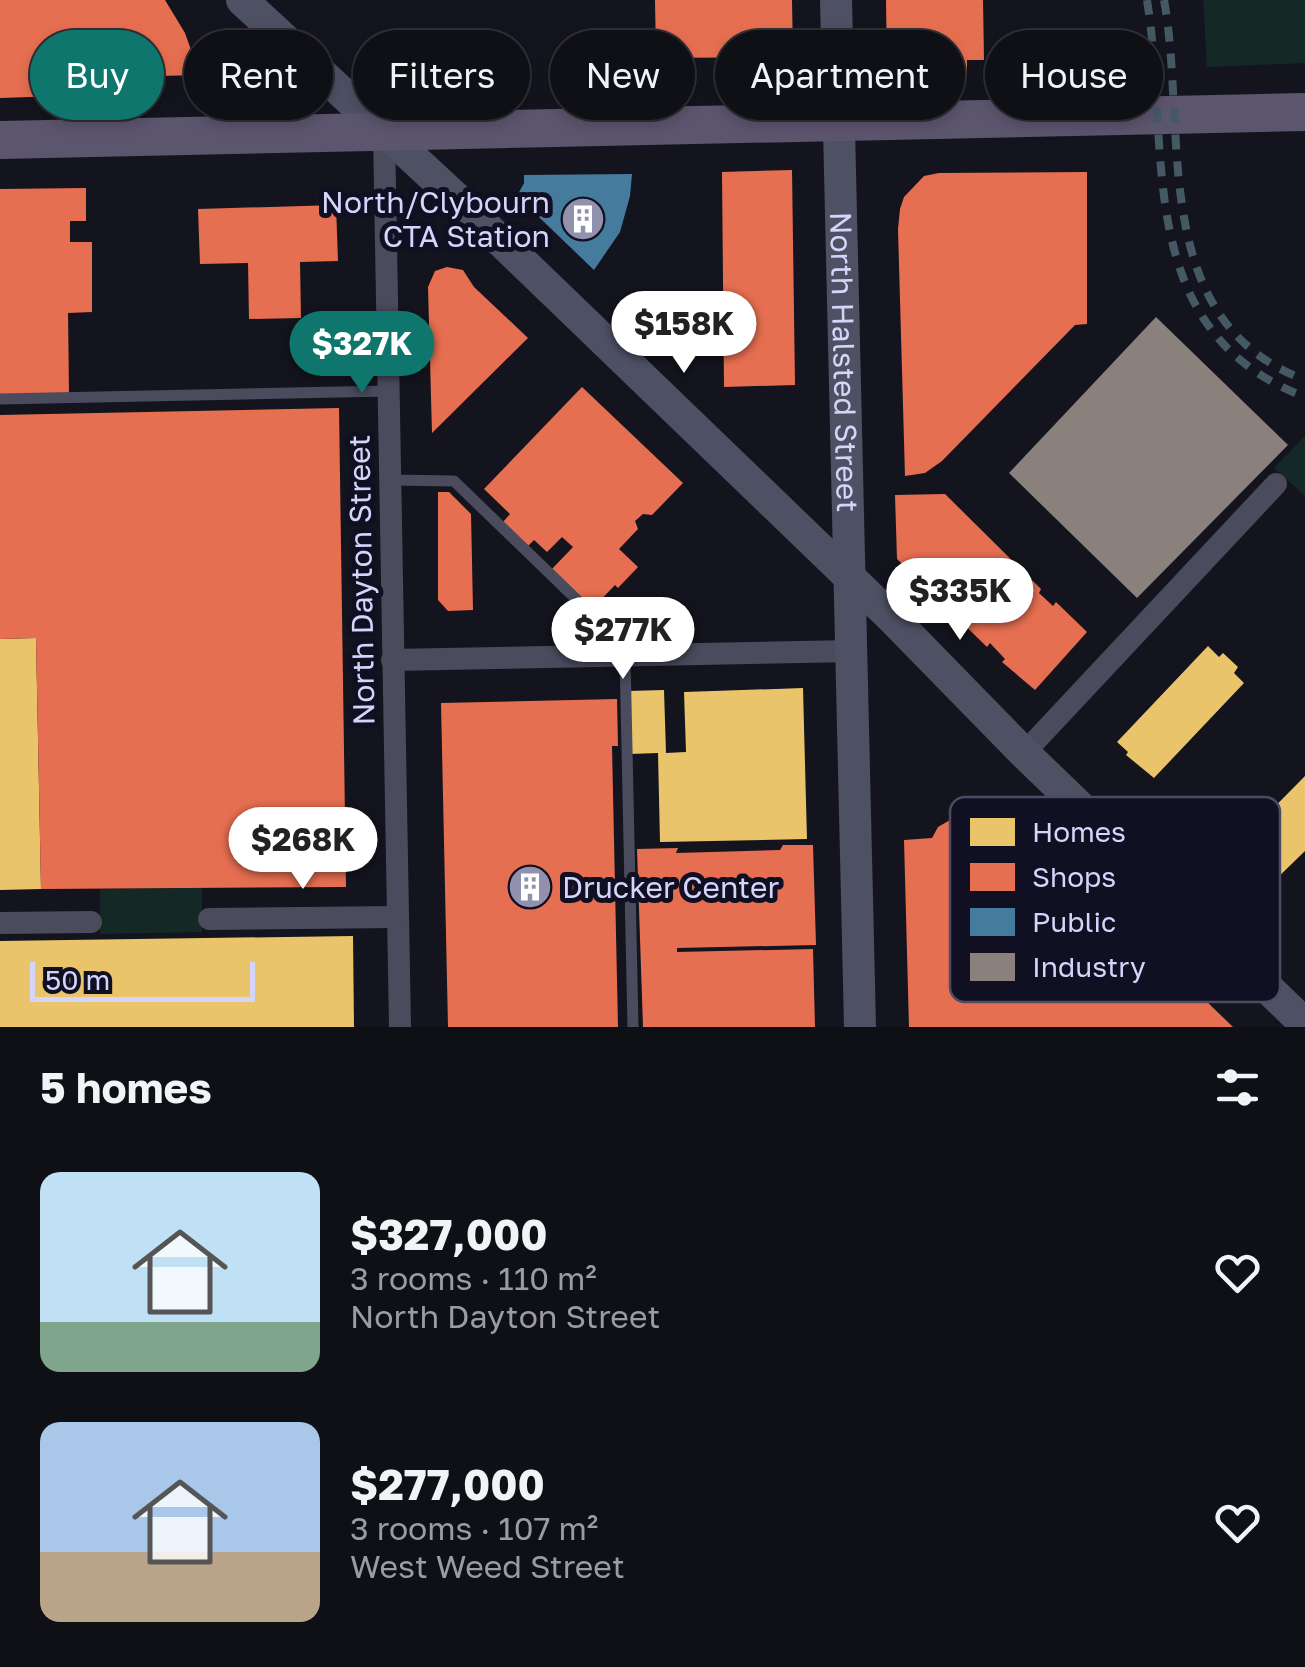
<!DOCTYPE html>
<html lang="en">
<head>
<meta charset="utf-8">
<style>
  :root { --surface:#0f0f16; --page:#18181f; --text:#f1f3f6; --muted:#9b9ca1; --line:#2f2f35; --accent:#0f766e }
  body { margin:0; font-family:"Golos Text",sans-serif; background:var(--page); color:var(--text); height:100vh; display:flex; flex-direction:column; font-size:38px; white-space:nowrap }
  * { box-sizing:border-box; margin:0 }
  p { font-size:32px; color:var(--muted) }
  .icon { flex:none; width:55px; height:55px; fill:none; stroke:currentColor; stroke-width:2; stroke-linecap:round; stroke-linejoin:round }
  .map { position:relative; height:1027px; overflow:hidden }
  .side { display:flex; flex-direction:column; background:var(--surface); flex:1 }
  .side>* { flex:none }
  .banner { position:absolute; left:30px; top:30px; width:1245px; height:90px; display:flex; gap:20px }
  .scale { position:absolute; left:30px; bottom:25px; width:225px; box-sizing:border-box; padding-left:10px; border:5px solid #d5d5fb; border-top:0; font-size:28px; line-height:35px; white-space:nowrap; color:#d5d5fb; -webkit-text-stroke:8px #111022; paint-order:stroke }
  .price { position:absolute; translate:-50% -85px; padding:0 22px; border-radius:35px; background:#fff; color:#222; font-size:32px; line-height:65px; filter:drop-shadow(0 2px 5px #0008) }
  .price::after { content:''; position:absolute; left:50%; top:60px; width:30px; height:22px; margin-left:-15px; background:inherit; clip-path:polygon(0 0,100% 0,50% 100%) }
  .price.selected { background:var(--accent); color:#fff }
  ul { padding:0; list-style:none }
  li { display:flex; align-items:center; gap:30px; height:250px; padding:0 40px }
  li span { display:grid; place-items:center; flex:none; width:280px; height:200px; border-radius:20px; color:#555 }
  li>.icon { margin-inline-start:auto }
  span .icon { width:120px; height:120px; fill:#fffc; stroke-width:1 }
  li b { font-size:42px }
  h2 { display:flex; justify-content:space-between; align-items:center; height:120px; padding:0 40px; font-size:42px }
  .pill { padding:0 35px; border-radius:45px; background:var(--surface); box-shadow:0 5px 15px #0003,0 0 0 2px var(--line); font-size:35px; line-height:90px }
  .pill.selected { background:var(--accent); color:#fff }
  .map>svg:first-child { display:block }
</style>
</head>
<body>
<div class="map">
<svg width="1305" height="1027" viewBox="0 0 1305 1027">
  <rect width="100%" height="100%" fill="#14141e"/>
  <!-- green -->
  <g fill="#142826">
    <path d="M1203,0h102v63l-98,4z"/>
    <path d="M1305,436v60l-31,-28z"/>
    <path d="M202,888v44l-102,2v-45z"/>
  </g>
  <!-- homes -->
  <g fill="#e9c46a">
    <path d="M36,638l5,251 -41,1v-251z"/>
    <path d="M1208,646l11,11 4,-4 15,14 -4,6 10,10 -90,95 -28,-23 2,-3 -11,-10z"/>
    <path d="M803,688l4,151 -147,3 -2,-89 -28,1 -2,-63 36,-1 2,63 20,-1 -2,-60z"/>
    <path d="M1305,776v75l-37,36 -10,-11 -4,4 -14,-15 3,-3 -12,-11z"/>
    <path d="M353,936l1,91h-354v-86z"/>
  </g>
  <!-- shops -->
  <g fill="#e76f51">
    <path d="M0,0h165l20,33 15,42 -81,2 1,17 -120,4z"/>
    <path d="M655,0h137l1,57 -137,1z"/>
    <path d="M886,0h97l1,60h-17v15h-80z"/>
    <path d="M792,170l3,215 -71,2 -2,-215z"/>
    <path d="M1087,172v152l-12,1 -133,136 -17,12 -20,3 -7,-247 2,-20 4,-12 20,-21 15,-3z"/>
    <path d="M86,188v33h-16v21h22v70l-24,1 1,81h-69v-205z"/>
    <path d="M336,205l2,56 -38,1 1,56 -52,1 -1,-56 -48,1 -2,-55z"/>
    <path d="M447,267l16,3 11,17 54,51 -96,95 -4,-146 7,-16z"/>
    <path d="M582,387l101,96 -31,32 -9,-1 -8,7 3,8 -19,20 19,18 -20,21 -3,-3 -22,23 -41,-39 21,-22 -11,-10 -15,15 -13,-12 -6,6 -25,-24 7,-8 -26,-25z"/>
    <path d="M339,408l7,479 -305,2 -5,-251 -36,1v-224z"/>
    <path d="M438,492h11l22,22 2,96 -25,1 -10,-11z"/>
    <path d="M945,494l96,95 -2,4 14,13 3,-4 31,30 -52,58 -33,-28 3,-3 -15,-16 -3,4 -90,-88 -2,-64z"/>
    <path d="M617,699l1,47h-6l6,281h-170l-7,-324z"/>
    <path d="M998,800l235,227h-324l-5,-187 28,-2 6,-11 12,-7 14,-4 14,3z"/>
    <path d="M783,845h30l3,100 -139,3v4l136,-3 2,78h-172l-6,-178 41,-1 -2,5 104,-3z"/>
  </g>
  <!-- public -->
  <path fill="#457b9d" d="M632,174l-2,22 -10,36 -26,38 -77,-74 7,-13v-8z"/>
  <!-- industry -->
  <path fill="#8a817c" d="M1156,317l132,128 -151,153 -128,-125z"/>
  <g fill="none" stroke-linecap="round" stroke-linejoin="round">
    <!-- service -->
    <g stroke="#4a4b5d" stroke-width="11">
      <path d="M0,399l388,-8"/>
      <path d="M390,480l64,1 121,117 1,59"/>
      <path d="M625,656l8,371"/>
    </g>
    <!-- minor -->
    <g stroke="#4a4b5d" stroke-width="22">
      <path d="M384,132l16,895"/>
      <path d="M392,660l460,-9"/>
      <path d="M1024,753l252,-269"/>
      <path d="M209,919l188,-2"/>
      <path d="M0,923l91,-1"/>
    </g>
    <!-- secondary -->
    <g stroke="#4e5064" stroke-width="32">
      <path d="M242,0l214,198 437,421 131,134 281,271"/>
      <path id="s1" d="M836,0l24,1027"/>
    </g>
    <!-- primary -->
    <path stroke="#5c556e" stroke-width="38" d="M0,140l1305,-28"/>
    <!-- rail -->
    <g stroke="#445964" stroke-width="8" stroke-dasharray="15 12" stroke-linecap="butt">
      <path d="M1147,0c24,148 -17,330 158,397"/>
      <path d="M1164,0c24,131 -18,320 141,380"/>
    </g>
  </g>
  <!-- icons -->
  <defs>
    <g id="building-disc" transform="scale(2.25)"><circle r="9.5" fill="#9191ae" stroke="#111022"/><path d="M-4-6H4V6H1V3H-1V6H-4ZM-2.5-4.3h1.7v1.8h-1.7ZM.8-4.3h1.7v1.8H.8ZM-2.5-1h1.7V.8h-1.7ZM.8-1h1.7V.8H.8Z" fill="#fff"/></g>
  </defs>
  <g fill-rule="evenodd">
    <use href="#building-disc" x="583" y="219"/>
    <use href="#building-disc" x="530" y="887"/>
  </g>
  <g text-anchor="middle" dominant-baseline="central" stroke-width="10" stroke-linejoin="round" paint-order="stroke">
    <!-- poi labels -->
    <g font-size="30" fill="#d5d5fb" stroke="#111022" text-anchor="end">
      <text x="550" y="202">North/Clybourn<tspan x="550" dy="34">CTA Station</tspan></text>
      <text x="562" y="887" text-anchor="start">Drucker Center</text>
    </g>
    <!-- street labels -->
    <g font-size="30" fill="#d5d5fb" stroke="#111022">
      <text stroke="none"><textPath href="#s1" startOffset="362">North Halsted Street</textPath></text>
      <text transform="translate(361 580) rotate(-91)">North Dayton Street</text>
    </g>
  </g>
  <!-- legend -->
  <rect x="950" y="797" width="330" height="205" rx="15" fill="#111022" stroke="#4c4b63" stroke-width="2.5"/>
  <rect x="970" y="818" width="45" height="28" fill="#e9c46a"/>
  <rect x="970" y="863" width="45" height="28" fill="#e76f51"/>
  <rect x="970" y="908" width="45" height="28" fill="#457b9d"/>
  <rect x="970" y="953" width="45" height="28" fill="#8a817c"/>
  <g font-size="28" fill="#d5d5fb">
    <text x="1032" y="842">Homes</text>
    <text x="1032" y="887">Shops</text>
    <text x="1032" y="932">Public</text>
    <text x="1032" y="977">Industry</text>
  </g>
</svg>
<div class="scale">50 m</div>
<b class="price" style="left:684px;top:376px">$158K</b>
<b class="price selected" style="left:362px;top:396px">$327K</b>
<b class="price" style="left:960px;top:643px">$335K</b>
<b class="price" style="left:623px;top:682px">$277K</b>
<b class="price" style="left:303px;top:892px">$268K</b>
<div class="banner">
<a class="pill selected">Buy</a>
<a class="pill">Rent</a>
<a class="pill">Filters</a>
<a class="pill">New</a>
<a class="pill">Apartment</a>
<a class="pill">House</a>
</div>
</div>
<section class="side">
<h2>5 homes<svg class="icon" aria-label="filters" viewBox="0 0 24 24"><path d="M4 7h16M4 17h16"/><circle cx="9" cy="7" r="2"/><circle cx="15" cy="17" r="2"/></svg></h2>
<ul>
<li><span style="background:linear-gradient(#bfe0f5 75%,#7fa58c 0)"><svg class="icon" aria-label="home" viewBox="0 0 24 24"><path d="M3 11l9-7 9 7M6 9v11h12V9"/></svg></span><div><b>$327,000</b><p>3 rooms · 110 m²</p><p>North Dayton Street</p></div><svg class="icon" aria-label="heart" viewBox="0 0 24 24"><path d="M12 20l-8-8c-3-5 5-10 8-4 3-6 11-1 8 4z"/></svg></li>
<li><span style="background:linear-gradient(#a9c7e8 65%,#b9a48a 0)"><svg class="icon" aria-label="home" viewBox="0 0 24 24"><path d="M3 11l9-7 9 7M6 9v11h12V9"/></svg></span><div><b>$277,000</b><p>3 rooms · 107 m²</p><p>West Weed Street</p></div><svg class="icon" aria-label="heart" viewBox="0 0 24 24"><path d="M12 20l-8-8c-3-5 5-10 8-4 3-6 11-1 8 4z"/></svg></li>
</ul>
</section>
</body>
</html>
